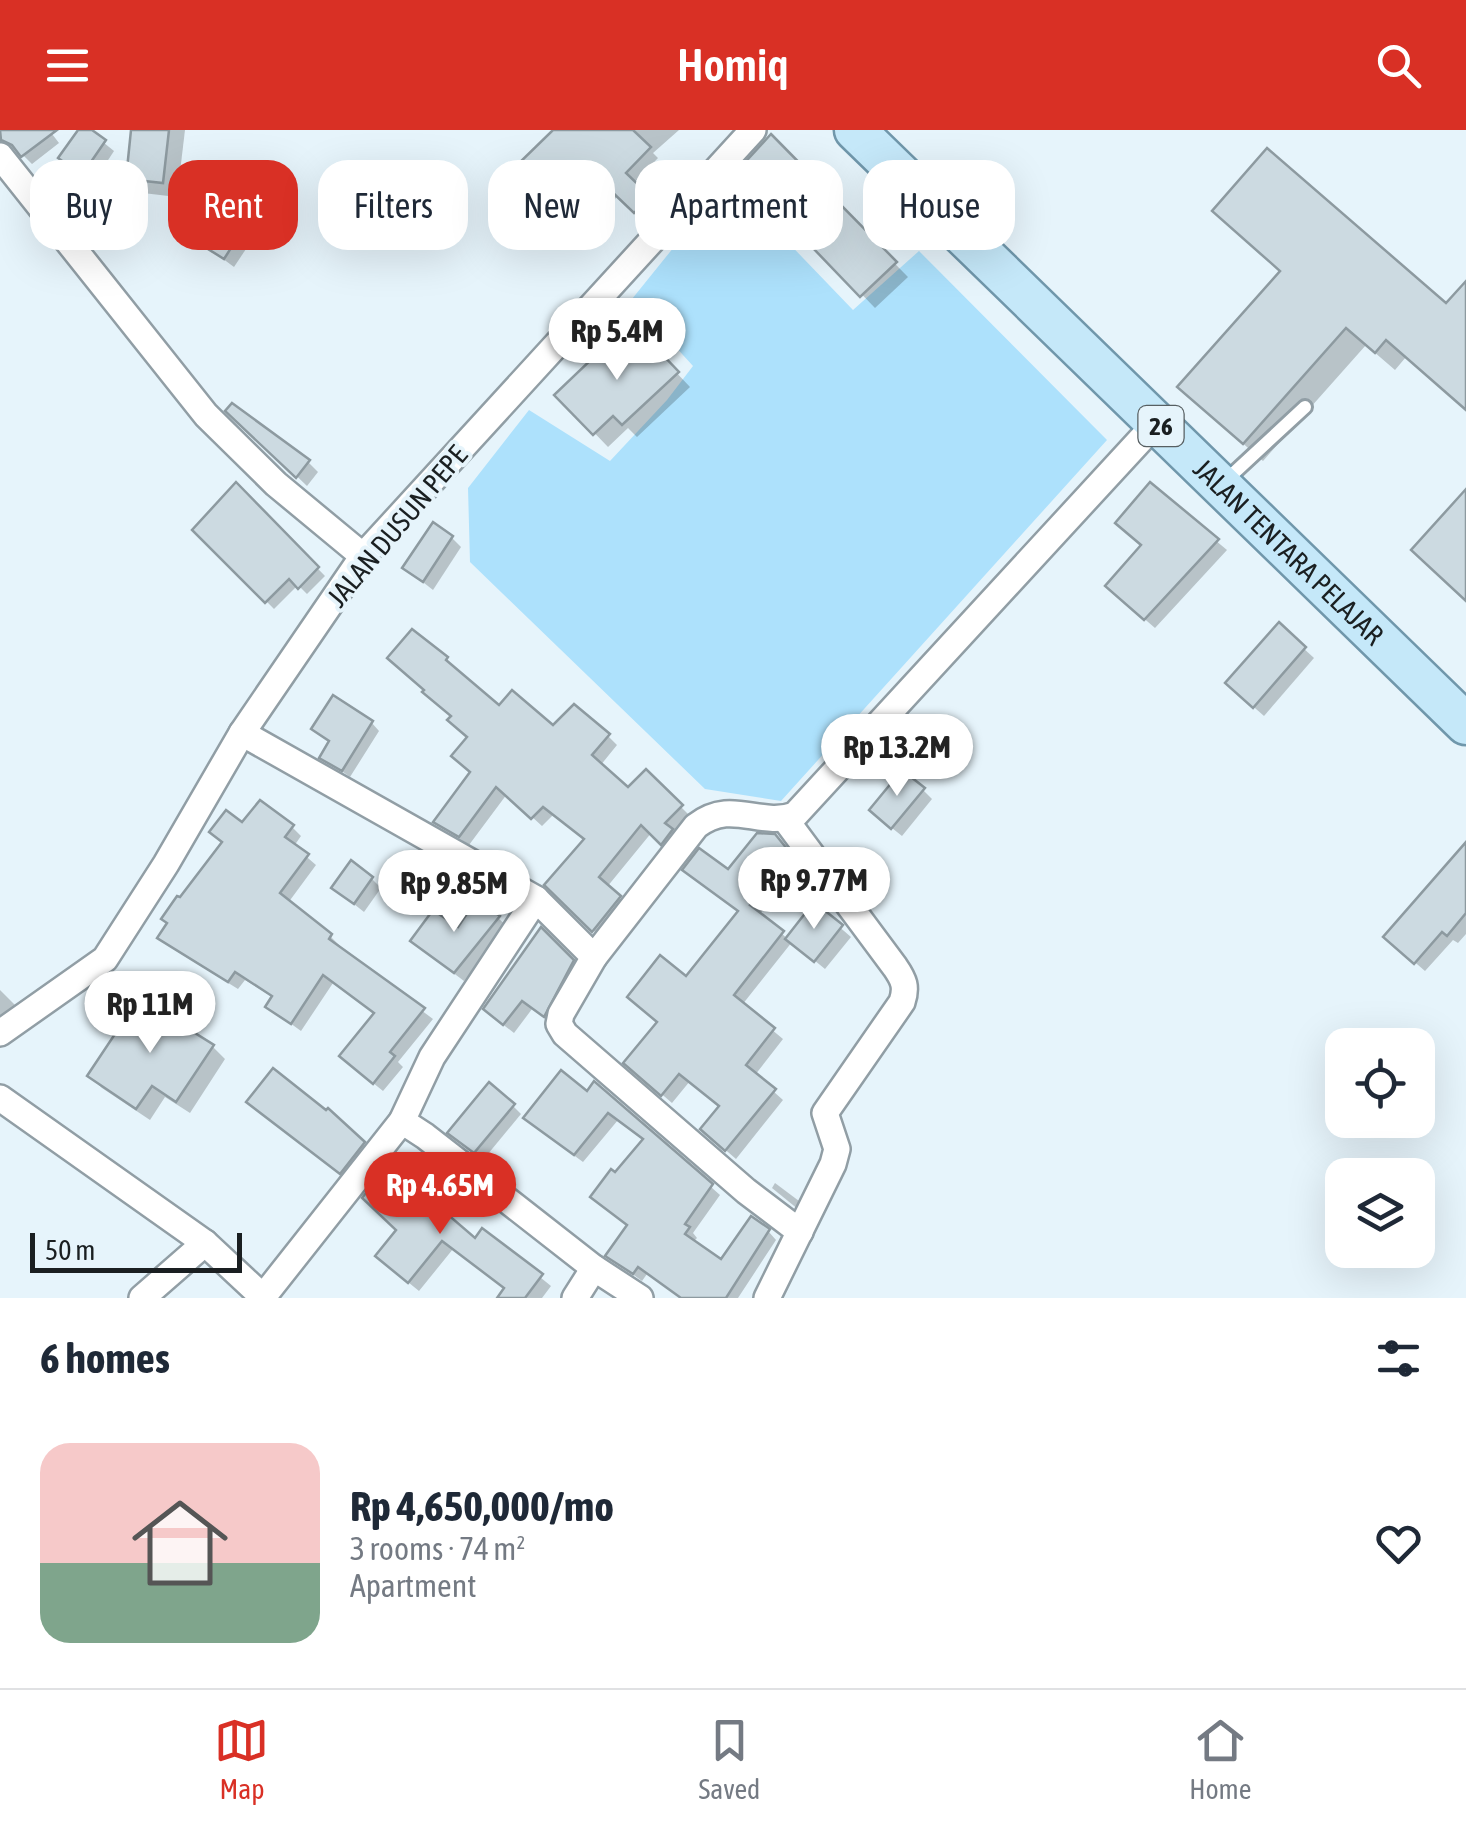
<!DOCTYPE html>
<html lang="en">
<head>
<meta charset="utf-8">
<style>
  :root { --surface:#fff; --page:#f2f2f3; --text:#1f2937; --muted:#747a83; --line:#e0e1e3; --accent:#d93025 }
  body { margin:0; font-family:"Asap Condensed",sans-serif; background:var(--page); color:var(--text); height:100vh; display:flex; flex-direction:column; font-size:38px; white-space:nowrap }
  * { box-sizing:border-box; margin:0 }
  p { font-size:32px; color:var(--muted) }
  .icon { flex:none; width:55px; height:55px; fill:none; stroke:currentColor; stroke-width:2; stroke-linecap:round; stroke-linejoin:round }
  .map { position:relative; height:1168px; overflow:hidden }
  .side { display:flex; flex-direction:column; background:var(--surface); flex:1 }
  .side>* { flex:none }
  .banner { position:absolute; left:30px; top:30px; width:1408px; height:90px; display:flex; gap:20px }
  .buttons { position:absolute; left:1325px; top:898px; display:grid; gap:20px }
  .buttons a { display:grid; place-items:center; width:110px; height:110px; border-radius:20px; background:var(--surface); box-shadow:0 10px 40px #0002; font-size:50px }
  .scale { position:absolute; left:30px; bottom:25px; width:212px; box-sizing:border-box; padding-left:10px; border:5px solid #1a1f21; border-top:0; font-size:28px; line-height:35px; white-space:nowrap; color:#1a1f21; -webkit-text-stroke:8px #e6f4fb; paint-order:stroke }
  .price { position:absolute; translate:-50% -85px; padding:0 22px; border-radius:35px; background:#fff; color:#222; font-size:32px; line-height:65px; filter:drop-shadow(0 2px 5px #0008) }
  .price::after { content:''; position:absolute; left:50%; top:60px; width:30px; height:22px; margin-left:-15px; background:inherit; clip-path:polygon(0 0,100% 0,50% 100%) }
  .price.active { background:var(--accent); color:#fff }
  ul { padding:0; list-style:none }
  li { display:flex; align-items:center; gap:30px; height:250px; padding:0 40px }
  li span { display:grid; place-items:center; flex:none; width:280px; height:200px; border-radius:30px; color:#555 }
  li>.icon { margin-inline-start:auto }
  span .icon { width:120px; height:120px; fill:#fffc; stroke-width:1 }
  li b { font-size:42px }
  h2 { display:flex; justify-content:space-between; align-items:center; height:120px; padding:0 40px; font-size:42px }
  .chip { padding:0 35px; border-radius:30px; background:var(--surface); box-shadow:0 10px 40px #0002; font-size:35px; line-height:90px }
  .chip.active { background:var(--accent); color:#fff }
  header { display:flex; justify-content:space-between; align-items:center; height:130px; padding:0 40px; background:var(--accent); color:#fff; font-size:45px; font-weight:600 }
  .menu { display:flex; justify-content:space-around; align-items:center; height:140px; border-top:2px solid var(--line); background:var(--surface); font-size:28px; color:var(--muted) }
  .menu a { display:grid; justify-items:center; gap:5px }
  .menu .active { color:var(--accent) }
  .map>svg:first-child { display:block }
</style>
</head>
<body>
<header><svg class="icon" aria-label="menu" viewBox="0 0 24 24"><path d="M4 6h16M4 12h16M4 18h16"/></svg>Homiq<svg class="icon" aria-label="search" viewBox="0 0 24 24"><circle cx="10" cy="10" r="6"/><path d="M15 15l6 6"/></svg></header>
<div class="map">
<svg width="1466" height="1168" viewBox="0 0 1466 1168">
  <rect width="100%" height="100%" fill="#e6f4fb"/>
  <!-- green -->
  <path fill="#ade1fc" d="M728,50l125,130 66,-59 188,189 -326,361 -76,-12 -235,-227 -2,-74 61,-78 81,51 57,-61 26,-34 -61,-67z"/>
  <!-- shadow -->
  <g fill="#0003">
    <path d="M0,0h49l10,13 -27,21 -15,-15 -17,2z"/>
    <path d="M81,0h7l26,21 -21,32 -32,-25z"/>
    <path d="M134,0h51l-8,67 -34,-4 -15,-15z"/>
    <path d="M576,0h103l-26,23 5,5 -24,25 24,23 -13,14 -26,-25 -39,38 -63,-65z"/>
    <path d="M771,8l137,139 -33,31 -133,-138z"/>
    <path d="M238,106l10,10 -14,21 -39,-29z"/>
    <path d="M1283,142l164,35 19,-11v113l-60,-52 -11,13 -29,-25 -103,116 -64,-56z"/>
    <path d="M636,200l54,57 -53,50 -9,-9 -20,19 -50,-52 44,-34z"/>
    <path d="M229,281l79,51 10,10 -11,14z"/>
    <path d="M236,355l89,91 -18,18 -9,-9 -24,24 -78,-79z"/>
    <path d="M1150,356l77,64 -72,78 -37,-32 26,-50z"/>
    <path d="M452,408l9,9 -28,43 -28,-22z"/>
    <path d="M1279,496l35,32 -50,58 -26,-23z"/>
    <path d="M412,502l87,76 54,20 55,8 9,9 -17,21 28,24 18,-18 44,44 -17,17 8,7 -10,12 -19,-20 -45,55 22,20 -26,33 -55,-55 38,-45 -32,-26 -12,12 -35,-32 -38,51 -33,-23 37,-50 -3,-35 -17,-20z"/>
    <path d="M371,592l8,9 -29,46 -28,-20 9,-15 -17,-13z"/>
    <path d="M923,660l9,9 -30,37 -20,-16z"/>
    <path d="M243,695l49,2 9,9 -7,10 22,19 -28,38 42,33 10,10 -2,2 95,71 -35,43 5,5 -20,24 -32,-26 25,-50 -43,-32 -32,48 -33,-24 6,-9 -29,-18 -7,9 -68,-42 -9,-10 19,-36z"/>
    <path d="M1466,715v89l-8,9 -5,-3 -28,31 -29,-25z"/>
    <path d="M785,717l14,19 -40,49 29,24 27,-33 36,31 -26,32 -33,-27 -50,63 41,34 -28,36 28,25 -47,59 -23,-20 8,-32 -31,-26 -18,22 -36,-31 24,-49 27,-44 53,-67 -12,-40z"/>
    <path d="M372,749l9,9 -17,24 -30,-24z"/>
    <path d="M498,788l10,9 -44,54 -41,-31 35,-19z"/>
    <path d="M541,801l41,40 -28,53 -22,-15 -18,24 -18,-14z"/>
    <path d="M0,860l15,15 -15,16z"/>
    <path d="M213,917l12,12 -35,54 -25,-16 -15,23 -48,-32 -12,-12z"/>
    <path d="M595,954l125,111 -27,38 4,5 -4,4 29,20 46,-31 8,9 -38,58h-57l-34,-24 -5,7 -34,-25 21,-30 -13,-50 29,-36 -27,-20 -35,42 -49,-36 53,-32z"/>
    <path d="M513,976l8,8 -38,46 -24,-19z"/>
    <path d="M258,981l105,33 10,9 -22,28z"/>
    <path d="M775,1053l32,24 -3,7 -32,-26z"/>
    <path d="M399,1100l76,11 8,-10 68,55 -9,12h-42l6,-8 -53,-41 -34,42 -32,-26z"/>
  </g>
  <!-- building -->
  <g fill="#ccdae1" stroke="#8d9aa0" stroke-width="2.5">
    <path d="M0,0h57l-36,27 -9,-12 -11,-5z"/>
    <path d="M78,0h14l14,10 -24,35 -24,-17z"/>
    <path d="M131,0h38l-6,53 -37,-4z"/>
    <path d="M553,0h80l18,17 -25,26 24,23 -16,17 -26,-25 -39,37 -55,-57z"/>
    <path d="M771,4l126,128 -37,35 -122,-127z"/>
    <path d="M1267,18l179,155 20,-22v129l-80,-70 -11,13 -29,-25 -103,116 -66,-57 103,-116 -68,-60z"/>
    <path d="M208,84l32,20 -16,25 -32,-20z"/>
    <path d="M636,197l43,45 -57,53 -9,-9 -20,19 -39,-40 44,-42 4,5z"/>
    <path d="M232,273l78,57 -14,18 -71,-67z"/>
    <path d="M236,352l83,85 -21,22 -9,-10 -24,24 -73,-73z"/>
    <path d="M1150,352l69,57 -75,81 -39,-34 36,-41 -26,-22z"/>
    <path d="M1466,359v112l-55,-51z"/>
    <path d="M433,392l20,14 -30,46 -21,-14z"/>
    <path d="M1279,492l27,25 -53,61 -28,-25z"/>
    <path d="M412,499l36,28 -2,3 53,45 13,-15 41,35 21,-21 36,30 -18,21 36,32 18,-18 37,36 -18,18 8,6 -12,16 -20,-20 -42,52 22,19 -29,36 -48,-47 40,-46 -41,-32 -12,12 -35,-32 -37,50 -26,-15 37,-50 -19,-16 16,-19 -20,-17 4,-4 -29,-24 2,-2 -37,-32z"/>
    <path d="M333,565l40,26 -31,50 -23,-13 10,-17 -18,-12z"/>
    <path d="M902,640l23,18 -34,41 -22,-19z"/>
    <path d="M260,670l34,25 -9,12 24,17 -29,39 52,41 -3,5 96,69 -35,44 5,4 -22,28 -34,-28 35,-43 -51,-38 -32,49 -26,-17 7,-11 -37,-24 -7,10 -71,-44 10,-15 -6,-4 16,-23 3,1 42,-55 -13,-10 17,-22 16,12z"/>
    <path d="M757,703l18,1 17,21 -42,50 34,26 -50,64 41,33 -29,37 30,24 -51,62 -25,-22 19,-23 -40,-32 -18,22 -38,-33 34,-41 -30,-25 33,-42 26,21 52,-65 -56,-41 17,-22 29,21z"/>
    <path d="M1466,712v71l-19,23 -5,-4 -28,32 -31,-27z"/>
    <path d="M351,730l22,17 -19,27 -23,-16z"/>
    <path d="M476,770l24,16 -46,57 -44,-32 23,-31 25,17z"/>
    <path d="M814,772l29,23 -29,37 -29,-23z"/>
    <path d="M541,797l33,33 -30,57 -22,-16 -19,24 -20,-16z"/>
    <path d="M139,868l75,47 -38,57 -24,-16 -16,23 -49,-33z"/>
    <path d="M273,938l53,42 2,-2 37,34 -25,32 -94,-72z"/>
    <path d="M561,940l26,21 7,-10 119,103 -28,40 5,3 -5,7 36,25 30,-43 19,13 -44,69h-45l-43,-31 -5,7 -28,-18 22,-31 -37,-28 21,-28 4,3 28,-33 -35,-26 -34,42 -51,-37z"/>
    <path d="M489,952l26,22 -41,49 -27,-20z"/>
    <path d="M389,1034l86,74 7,-10 61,46 -18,24h-28l7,-10 -62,-47 -34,42 -33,-27 21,-26 -34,-32z"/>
  </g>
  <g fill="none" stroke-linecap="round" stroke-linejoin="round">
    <!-- service casing -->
    <g stroke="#919ea5" stroke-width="18">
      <path id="service" d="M1223,353l82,-76"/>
    </g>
    <!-- minor casing -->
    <g stroke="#919ea5" stroke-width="30">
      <g id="minor">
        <path d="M0,26l206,259 70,69 87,72"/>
        <path d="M242,603l294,166 58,58 -33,57 -2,10 6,10 181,157 54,41"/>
        <path d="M594,827l102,-131c36,-28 63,2 99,-11l362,-393"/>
        <path d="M0,903l105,-74 61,-95 76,-131 121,-177 390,-426"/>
        <path d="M0,968l205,145 59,55"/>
        <path d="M402,991l23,15 169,132 46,30"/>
        <path d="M263,1167l139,-176 30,-64 104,-158"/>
        <path d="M142,1168l63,-55"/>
        <path d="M575,1168l19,-30"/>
        <path d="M767,1168l66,-134 4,-15 -12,-36 77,-111c5,-15 2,-22 -7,-35l-110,-148"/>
      </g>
    </g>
    <!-- primary casing -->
    <g stroke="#7097ab" stroke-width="45">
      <g id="primary">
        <path id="s1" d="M855,0l611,594"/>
      </g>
    </g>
    <!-- service -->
    <use href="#service" stroke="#fff" stroke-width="12"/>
    <!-- minor -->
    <use href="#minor" stroke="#fff" stroke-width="25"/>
    <!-- primary -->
    <use href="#primary" stroke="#c5e8f9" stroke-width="40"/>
  </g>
  <g text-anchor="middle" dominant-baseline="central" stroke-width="8" stroke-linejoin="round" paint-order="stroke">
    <!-- shield labels -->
    <rect fill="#e6f4fb" stroke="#575f62" stroke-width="2.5" x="1138.5" y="276" width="45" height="40" rx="8"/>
    <g font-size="25" font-weight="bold" fill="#1a1f21">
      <text x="1161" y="296">26</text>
    </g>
    <!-- street labels -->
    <g font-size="28" fill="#1a1f21" stroke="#e6f4fb">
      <text transform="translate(397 396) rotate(-50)">JALAN DUSUN PEPE</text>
      <text stroke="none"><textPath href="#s1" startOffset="605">JALAN TENTARA PELAJAR</textPath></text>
    </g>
  </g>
</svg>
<div class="buttons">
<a><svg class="icon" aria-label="locate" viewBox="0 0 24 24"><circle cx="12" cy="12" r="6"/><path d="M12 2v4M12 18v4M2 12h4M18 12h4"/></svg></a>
<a><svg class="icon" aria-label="layers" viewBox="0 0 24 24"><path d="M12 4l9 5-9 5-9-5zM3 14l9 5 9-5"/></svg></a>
</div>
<div class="scale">50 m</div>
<b class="price" style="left:617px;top:253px">Rp 5.4M</b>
<b class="price" style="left:897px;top:669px">Rp 13.2M</b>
<b class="price" style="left:814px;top:802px">Rp 9.77M</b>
<b class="price" style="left:454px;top:805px">Rp 9.85M</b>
<b class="price" style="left:150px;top:926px">Rp 11M</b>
<b class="price active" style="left:440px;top:1107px">Rp 4.65M</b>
<div class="banner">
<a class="chip">Buy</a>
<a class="chip active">Rent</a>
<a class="chip">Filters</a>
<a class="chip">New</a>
<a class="chip">Apartment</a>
<a class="chip">House</a>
</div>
</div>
<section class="side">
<h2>6 homes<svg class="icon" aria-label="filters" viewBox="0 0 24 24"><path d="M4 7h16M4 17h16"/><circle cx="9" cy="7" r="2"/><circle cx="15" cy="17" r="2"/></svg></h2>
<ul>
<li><span style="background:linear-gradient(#f6c9c9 60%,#7fa58c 0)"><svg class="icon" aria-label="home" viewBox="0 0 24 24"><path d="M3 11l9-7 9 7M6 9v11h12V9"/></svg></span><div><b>Rp 4,650,000/mo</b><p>3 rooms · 74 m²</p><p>Apartment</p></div><svg class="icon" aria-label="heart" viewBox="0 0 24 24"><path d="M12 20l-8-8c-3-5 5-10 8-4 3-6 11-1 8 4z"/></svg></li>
</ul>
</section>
<nav class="menu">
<a class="active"><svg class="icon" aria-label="map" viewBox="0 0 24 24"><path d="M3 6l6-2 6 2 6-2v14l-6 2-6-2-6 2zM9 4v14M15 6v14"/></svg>Map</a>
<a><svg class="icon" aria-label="saved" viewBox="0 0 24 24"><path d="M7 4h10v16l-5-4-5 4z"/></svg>Saved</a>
<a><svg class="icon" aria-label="home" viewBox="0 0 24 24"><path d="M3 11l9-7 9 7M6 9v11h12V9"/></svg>Home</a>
</nav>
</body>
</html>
